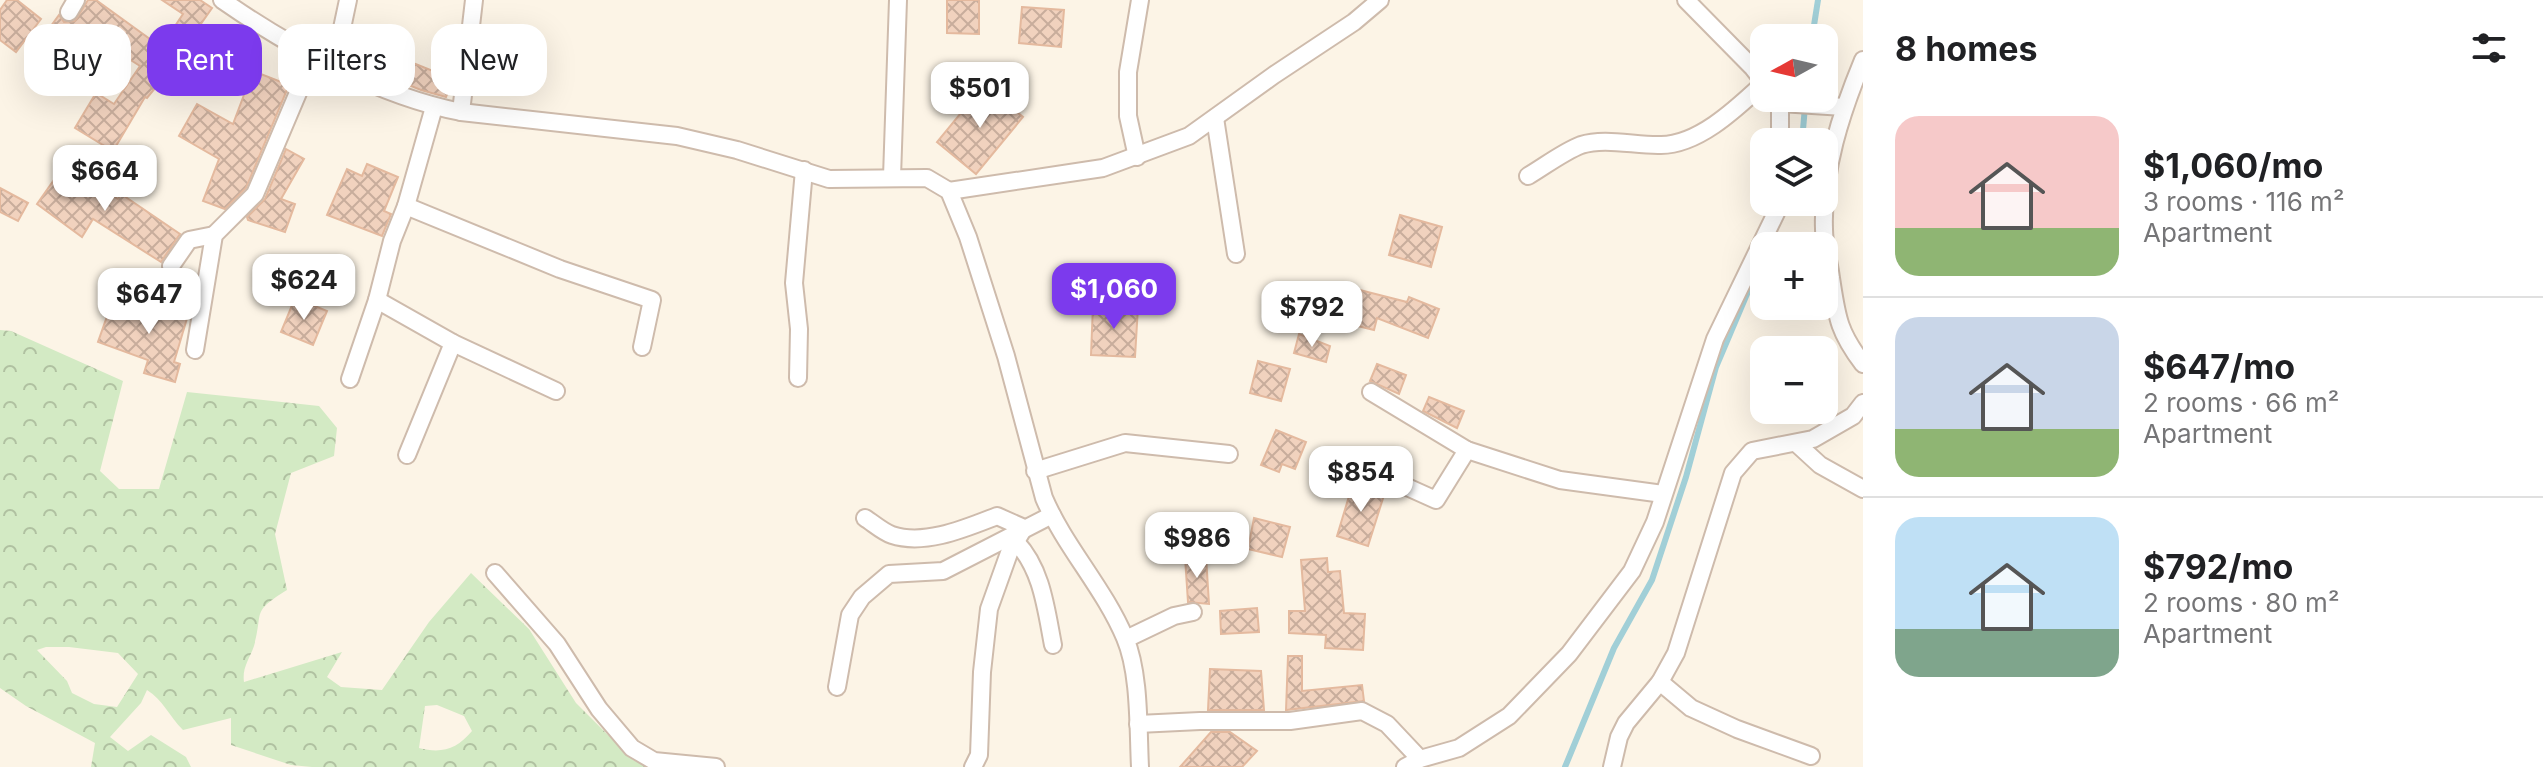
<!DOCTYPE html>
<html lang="en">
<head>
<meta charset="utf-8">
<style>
  :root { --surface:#fff; --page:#f2f2f2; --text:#202124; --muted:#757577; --line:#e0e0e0; --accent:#7c3aed }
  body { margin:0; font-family:Inter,sans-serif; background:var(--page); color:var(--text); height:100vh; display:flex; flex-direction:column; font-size:30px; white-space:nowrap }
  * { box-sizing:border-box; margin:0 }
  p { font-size:26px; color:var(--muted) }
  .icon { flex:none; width:44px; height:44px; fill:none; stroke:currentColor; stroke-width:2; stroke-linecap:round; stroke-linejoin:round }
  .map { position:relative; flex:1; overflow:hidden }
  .drawer { display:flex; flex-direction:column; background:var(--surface); width:680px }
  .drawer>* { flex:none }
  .banner { position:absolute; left:24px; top:24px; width:760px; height:72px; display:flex; gap:16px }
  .needle { width:52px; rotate:262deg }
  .controls { position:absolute; left:1750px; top:24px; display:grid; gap:16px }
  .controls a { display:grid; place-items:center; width:88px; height:88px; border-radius:16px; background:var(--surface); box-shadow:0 8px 32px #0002; font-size:40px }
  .price { position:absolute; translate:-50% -68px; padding:0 18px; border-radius:16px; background:#fff; color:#222; font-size:26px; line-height:52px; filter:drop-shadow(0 2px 4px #0008) }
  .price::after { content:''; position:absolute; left:50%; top:48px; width:24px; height:18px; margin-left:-12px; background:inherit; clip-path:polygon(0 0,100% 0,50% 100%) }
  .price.current { background:var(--accent); color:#fff }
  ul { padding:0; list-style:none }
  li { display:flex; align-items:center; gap:24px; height:200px; padding:0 32px }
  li+li { border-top:2px solid var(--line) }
  li span { display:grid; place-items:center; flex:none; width:224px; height:160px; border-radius:24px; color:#555 }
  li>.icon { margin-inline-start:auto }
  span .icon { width:96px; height:96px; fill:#fffc; stroke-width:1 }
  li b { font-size:34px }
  h2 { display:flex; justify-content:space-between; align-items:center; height:96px; padding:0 32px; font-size:34px }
  .pill { padding:0 28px; border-radius:24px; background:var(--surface); box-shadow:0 8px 32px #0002; font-size:28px; line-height:72px }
  .pill.current { background:var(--accent); color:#fff }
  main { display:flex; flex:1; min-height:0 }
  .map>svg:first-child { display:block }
</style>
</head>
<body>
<main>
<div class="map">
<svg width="1863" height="767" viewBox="0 0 1863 767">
  <defs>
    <pattern id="forest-crowns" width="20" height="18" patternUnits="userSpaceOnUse" patternTransform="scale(2)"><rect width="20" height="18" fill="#d3eac4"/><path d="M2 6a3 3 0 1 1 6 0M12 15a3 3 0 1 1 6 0" fill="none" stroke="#b0c1a1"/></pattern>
    <pattern id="building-cross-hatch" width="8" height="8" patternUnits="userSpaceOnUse" patternTransform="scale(2)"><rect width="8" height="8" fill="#f1d2be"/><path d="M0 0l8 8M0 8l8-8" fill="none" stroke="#c8ad9c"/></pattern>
  </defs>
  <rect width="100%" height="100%" fill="#fcf4e6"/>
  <!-- forest -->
  <path fill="url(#forest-crowns)" fill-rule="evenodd" d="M0,330l11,1 112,50 -23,90 19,18h40l28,-97 132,14 18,22 -3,28 -43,17 -16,61 12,56c-37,23 -23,21 -33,56 -5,14 -12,22 -10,36l98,-30 -15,25 14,10 41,3 47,-68 42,-49 58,56 47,74 57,57 15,7h-336l-21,-2 -60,-20v-27l-48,12c-14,-14 -20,-30 -36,-40l-6,13 -31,34 18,14 23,-16 35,22 5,10h-100l4,-24 -69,-37 -26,-18zM46,647h23l49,6 20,21 -21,33 -23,-3 -22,-11 -5,-12 -30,-31zM437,705l27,11 8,15c-15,18 -30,23 -53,17l6,-42z"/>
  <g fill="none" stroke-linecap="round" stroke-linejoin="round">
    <!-- stream -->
    <g stroke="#a1cfd7" stroke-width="6">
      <path d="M1812,38l6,-38"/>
      <path d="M1802,142l3,-36"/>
      <path d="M1565,767l49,-119 38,-68 34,-103 30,-110 42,-99"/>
    </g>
  </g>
  <!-- building -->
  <g fill="url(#building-cross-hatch)" stroke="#e4b99e" stroke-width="2">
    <path d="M7,0h10l24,19 -25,33 -16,-12v-30z"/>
    <path d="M88,0h8l65,47 22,-33 -21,-14h38l12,8 -51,73 -14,17 -2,-1 -32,54 -38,-23 21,-35 18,11 26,-38 -44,-28 -13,18 -35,-26 11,-15 5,7 11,-1z"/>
    <path d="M947,0h32v34l-32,-1z"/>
    <path d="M1022,7l42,3 -3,37 -42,-4z"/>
    <path d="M351,38l102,41 -7,18 -25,-7 -74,-30z"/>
    <path d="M253,71l36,14 -43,103 -21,21 -22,-8 16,-42 -40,-23 18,-32 36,20z"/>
    <path d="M984,85l39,32 -47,57 -39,-32z"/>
    <path d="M286,149l18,10 -23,40 14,5 -10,28 -37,-12 -1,-3 18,-18z"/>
    <path d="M65,164l53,35 3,-5 59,40 -19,28 -68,-43 -11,18 -45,-33z"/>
    <path d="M367,164l31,13 -14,34 7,3 -9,22 -55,-21 20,-46 15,7z"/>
    <path d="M0,188l28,15 -10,18 -18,-9z"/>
    <path d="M1400,215l42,12 -11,40 -42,-12z"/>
    <path d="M1348,287l59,15 2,-5 30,12 -11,29 -51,-20 -3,12 -33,-8z"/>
    <path d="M164,296l27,9 -17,57 6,2 -5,18 -31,-9 4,-13 -50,-18 13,-37 45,16z"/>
    <path d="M295,298l32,13 -14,34 -32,-13z"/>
    <path d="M1093,305l45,2 -3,50 -44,-2z"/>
    <path d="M1299,334l31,12 -4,16 -32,-9z"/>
    <path d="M1258,361l32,8 -9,32 -31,-8z"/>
    <path d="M1377,364l29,11 -7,19 -29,-13z"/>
    <path d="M1429,397l35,14 -7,17 -34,-17z"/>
    <path d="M1276,430l30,12 -11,27 -13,-5 -3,8 -18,-7z"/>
    <path d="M1353,483l32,9 -17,54 -31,-10z"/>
    <path d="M1254,518l36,9 -8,30 -34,-8z"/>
    <path d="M1206,556l3,48 -21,-2 -3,-45z"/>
    <path d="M1327,558l1,14 12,-1 4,42 21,1 -2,36 -38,-2 1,-13 -37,-2v-22h16l-4,-51z"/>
    <path d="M1257,608l2,24 -38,2 -1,-23z"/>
    <path d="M1288,656h14v35l60,-6 2,16 -78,9z"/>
    <path d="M1210,669l51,2 3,39h-56z"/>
    <path d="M1211,732h19l27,19 -15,16h-62z"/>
  </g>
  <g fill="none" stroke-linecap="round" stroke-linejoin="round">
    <!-- minor casing -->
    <g stroke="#cebbac" stroke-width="20">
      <g id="minor">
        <path d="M222,0c69,48 157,96 239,112l216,24 60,14 92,29 98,-1 22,13 19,46 38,119 38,142c21,49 60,90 81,140 15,35 13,90 15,129"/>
        <path d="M1686,0l67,68 11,14"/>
        <path d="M69,12l7,-12"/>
        <path d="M1863,60c-22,53 -41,111 -39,169 0,16 5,33 7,49 6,39 7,53 32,86"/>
        <path d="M334,66l14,-66"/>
        <path d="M1776,98l4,5v39"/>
        <path d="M1780,103l64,4"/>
        <path d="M461,112l13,-112"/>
        <path d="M1215,118l21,136"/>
        <path d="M1137,157l-9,-41v-44l12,-72"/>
        <path d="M1528,176c17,-10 35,-24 53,-31 24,-8 55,1 80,0 38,0 77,-38 103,-62"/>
        <path d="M892,177l6,-177"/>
        <path d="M949,191l154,-23 86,-32 85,-61 80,-53 26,-22"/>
        <path d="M406,206l154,63 92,31 -10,47"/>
        <path d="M171,266l18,-26 25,-5"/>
        <path d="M377,300l76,43 103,48"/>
        <path d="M195,350l19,-115 41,-41 59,-139"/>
        <path d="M798,378l1,-49 -5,-46 10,-113"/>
        <path d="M350,379l27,-79 15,-59 14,-35 28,-99"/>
        <path d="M1371,392l96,58 93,30 103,14"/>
        <path d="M1796,443l24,22 43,24"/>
        <path d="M407,455l46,-112"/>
        <path d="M1367,469l69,31 31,-50"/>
        <path d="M1035,471l90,-28 104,11"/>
        <path d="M865,518c8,5 18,14 27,17 33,11 74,-7 105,-19l27,12 -15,25 -20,56 -7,63 -3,83 -6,12"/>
        <path d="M1016,542c26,27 30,67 37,103"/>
        <path d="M495,573l62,71 42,65 33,39 22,13 62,6"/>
        <path d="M1126,639l48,-23 19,-4"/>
        <path d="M1660,682l31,26 46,21 74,27"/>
        <path d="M837,687l13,-72 12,-18 27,-23 54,-3 109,-56"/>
        <path d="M1138,724l62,-3h90l72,-10 25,13 33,35"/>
        <path d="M1405,767l15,-8 39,-11 50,-32 60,-62 63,-83 23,-49 60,-183 61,-126 1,-11"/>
        <path d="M1612,767l7,-30 7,-14 34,-41 16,-29 57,-180 19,-22 61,-12 40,-23 10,-13"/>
      </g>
    </g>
    <!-- minor -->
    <use href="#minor" stroke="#fff" stroke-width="16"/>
  </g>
</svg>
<div class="controls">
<a><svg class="needle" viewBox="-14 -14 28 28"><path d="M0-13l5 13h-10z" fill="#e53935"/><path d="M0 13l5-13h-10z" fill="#757577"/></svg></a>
<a><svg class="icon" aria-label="layers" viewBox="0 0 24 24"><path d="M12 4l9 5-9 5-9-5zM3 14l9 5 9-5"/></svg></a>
<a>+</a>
<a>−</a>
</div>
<b class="price" style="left:980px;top:130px">$501</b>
<b class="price" style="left:105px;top:213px">$664</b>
<b class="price" style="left:304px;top:322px">$624</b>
<b class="price current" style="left:1114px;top:331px">$1,060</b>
<b class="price" style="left:149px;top:336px">$647</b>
<b class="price" style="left:1312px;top:349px">$792</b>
<b class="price" style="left:1361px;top:514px">$854</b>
<b class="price" style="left:1197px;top:580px">$986</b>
<div class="banner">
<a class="pill">Buy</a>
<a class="pill current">Rent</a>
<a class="pill">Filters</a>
<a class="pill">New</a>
</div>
</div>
<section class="drawer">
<h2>8 homes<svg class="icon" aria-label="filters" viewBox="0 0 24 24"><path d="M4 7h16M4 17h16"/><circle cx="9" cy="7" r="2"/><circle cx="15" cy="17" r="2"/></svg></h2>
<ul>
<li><span style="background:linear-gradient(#f6c9c9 70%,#8fb573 0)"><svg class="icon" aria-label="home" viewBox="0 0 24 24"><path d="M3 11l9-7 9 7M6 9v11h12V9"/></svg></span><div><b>$1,060/mo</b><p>3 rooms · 116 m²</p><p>Apartment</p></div></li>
<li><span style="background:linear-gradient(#c9d6e8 70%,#8fb573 0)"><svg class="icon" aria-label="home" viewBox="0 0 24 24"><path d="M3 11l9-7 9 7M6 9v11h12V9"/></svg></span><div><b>$647/mo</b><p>2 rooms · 66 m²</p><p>Apartment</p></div></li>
<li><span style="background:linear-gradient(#bfe0f5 70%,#7fa58c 0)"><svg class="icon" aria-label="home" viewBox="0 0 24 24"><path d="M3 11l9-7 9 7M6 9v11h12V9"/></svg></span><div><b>$792/mo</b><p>2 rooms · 80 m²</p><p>Apartment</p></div></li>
</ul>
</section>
</main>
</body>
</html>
